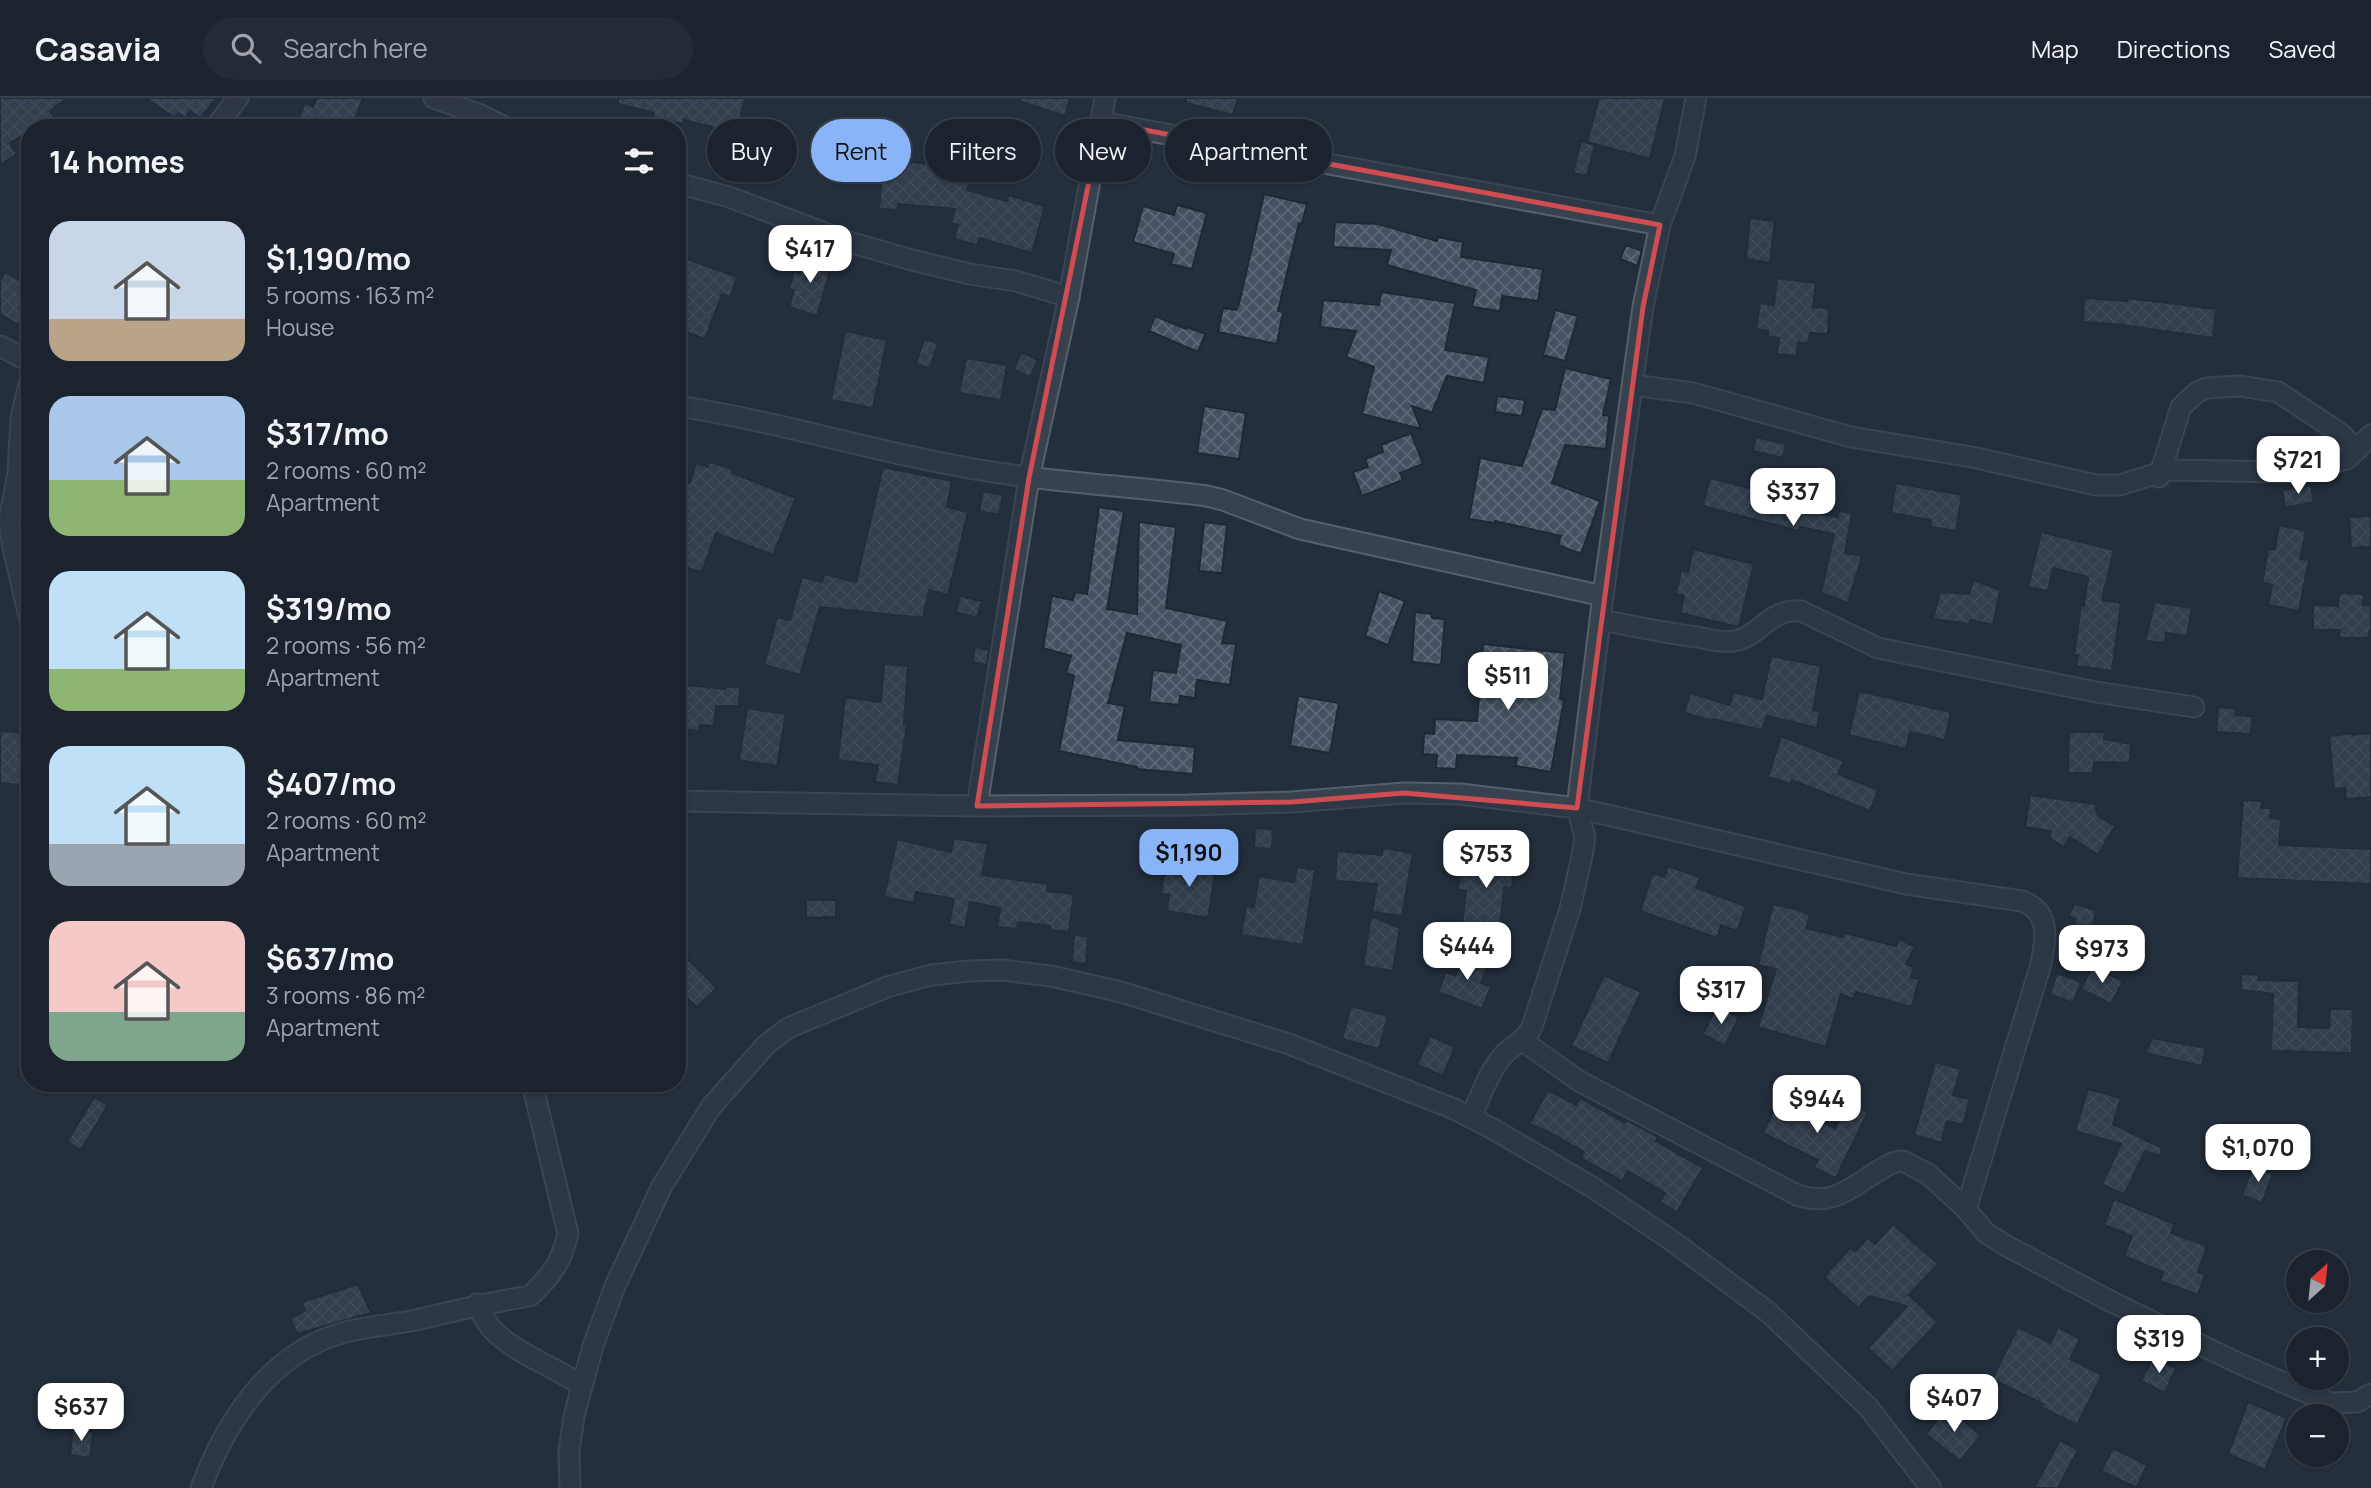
<!DOCTYPE html>
<html lang="en">
<head>
<meta charset="utf-8">
<style>
  :root { --surface:#1b232e; --page:#242b36; --text:#f1f3f6; --muted:#a0a4aa; --line:#39404a; --accent:#8ab4f8 }
  body { margin:0; font-family:Manrope,sans-serif; background:var(--page); color:var(--text); height:100vh; display:flex; flex-direction:column; font-size:26px; white-space:nowrap }
  * { box-sizing:border-box; margin:0 }
  p { font-size:23px; color:var(--muted) }
  .icon { flex:none; width:38px; height:38px; fill:none; stroke:currentColor; stroke-width:2; stroke-linecap:round; stroke-linejoin:round }
  .map { position:relative; flex:1; overflow:hidden }
  .panel { position:absolute; left:21px; top:21px; width:665px; height:973px; display:flex; flex-direction:column; background:var(--surface); border-radius:28px; box-shadow:0 2px 5px #0004,0 0 0 2px var(--line) }
  .panel>* { flex:none }
  .banner { position:absolute; left:707px; top:21px; width:665px; height:63px; display:flex; gap:14px }
  .needle { width:46px; rotate:27deg }
  .controls { position:absolute; left:2286px; top:1152px; display:grid; gap:14px }
  .controls a { display:grid; place-items:center; width:63px; height:63px; border-radius:50%; background:var(--surface); box-shadow:0 2px 5px #0004,0 0 0 2px var(--line); font-size:35px }
  .price { position:absolute; translate:-50% -60px; padding:0 16px; border-radius:14px; background:#fff; color:#222; font-size:23px; line-height:46px; filter:drop-shadow(0 2px 4px #0008) }
  .price::after { content:''; position:absolute; left:50%; top:42px; width:21px; height:16px; margin-left:-10px; background:inherit; clip-path:polygon(0 0,100% 0,50% 100%) }
  .price.selected { background:var(--accent); color:#111 }
  ul { padding:0; list-style:none }
  li { display:flex; align-items:center; gap:21px; height:175px; padding:0 28px }
  li span { display:grid; place-items:center; flex:none; width:196px; height:140px; border-radius:21px; color:#555 }
  li>.icon { margin-inline-start:auto }
  span .icon { width:84px; height:84px; fill:#fffc; stroke-width:1 }
  li b { font-size:30px }
  h2 { display:flex; justify-content:space-between; align-items:center; height:84px; padding:0 28px; font-size:30px }
  .tag { padding:0 24px; border-radius:32px; background:var(--surface); box-shadow:0 2px 5px #0004,0 0 0 2px var(--line); font-size:24px; line-height:63px }
  .tag.selected { background:var(--accent); color:#111 }
  header { display:flex; align-items:center; gap:42px; box-sizing:border-box; height:98px; padding:0 35px; background:var(--surface); border-bottom:2px solid var(--line) }
  header strong { font-size:33px }
  nav { display:flex; gap:38px; margin-inline-start:auto; font-size:24px }
  .search { width:490px; height:63px; background:var(--page); display:flex; align-items:center; gap:18px; box-sizing:border-box; padding:0 24px; border-radius:38px; color:var(--muted); font-size:26px }
  .map>svg:first-child { display:block }
</style>
</head>
<body>
<header>
<strong>Casavia</strong>
<div class="search"><svg class="icon" aria-label="search" viewBox="0 0 24 24"><circle cx="10" cy="10" r="6"/><path d="M15 15l6 6"/></svg>Search here</div>
<nav><a>Map</a><a>Directions</a><a>Saved</a></nav>
</header>
<div class="map">
<svg width="2371" height="1390" viewBox="0 0 2371 1390">
  <defs>
    <pattern id="building-cross-hatch" width="8" height="8" patternUnits="userSpaceOnUse" patternTransform="scale(1.75)"><rect width="8" height="8" fill="#455162"/><path d="M0 0l8 8M0 8l8-8" fill="none" stroke="#5d6877"/></pattern>
  </defs>
  <rect width="100%" height="100%" fill="#242f3e"/>
  <!-- building -->
  <g fill="url(#building-cross-hatch)" stroke="#1f2835" stroke-width="2">
    <path d="M0,0h68l-18,13 6,9 -12,8h-14v2l-20,13 7,11 -17,11z"/>
    <path d="M146,0h70l-15,20 -11,-7 -5,7 -7,-5 -3,5z"/>
    <path d="M317,0h46l-12,30h-56l10,-25 8,4z"/>
    <path d="M618,0h127l-9,35 -52,-13 -1,4 -30,-7 1,-4 -36,-9z"/>
    <path d="M1020,0h50l-5,18 -46,-15z"/>
    <path d="M1186,0h52l-5,17 -47,-12z"/>
    <path d="M1599,0h66l-15,61 -63,-17z"/>
    <path d="M1581,43l14,4 -8,31 -14,-3z"/>
    <path d="M901,63l39,4 32,11 -5,14 40,11 1,-6 37,11 -13,47 -53,-15 -2,7 -23,-6 4,-14 -7,-2 4,-14 -57,-5v6l-19,-1 4,-46 18,2z"/>
    <path d="M1264,96l43,10 -5,20 -3,-1 -21,88 5,1 -6,32 -59,-12 5,-24 13,2 3,-6z"/>
    <path d="M1177,107l30,8 -15,56 -21,-5 3,-10 -41,-12 10,-36 31,9z"/>
    <path d="M1750,120l25,3 -5,42 -24,-4z"/>
    <path d="M1335,124l43,2 59,17 1,-4 25,5 -2,15 82,12 -5,32 -36,-5 -2,15 -28,-4 4,-17 -89,-25 4,-15 -58,-3z"/>
    <path d="M1626,147l16,6 -5,15 -17,-7z"/>
    <path d="M677,157l60,22 -7,20 -8,-3 -17,45 -28,-10z"/>
    <path d="M804,157l28,9 -15,52 -28,-9 5,-17 -5,-1 5,-18 5,1z"/>
    <path d="M5,174l25,15v45l-30,-18v-33z"/>
    <path d="M1777,180l39,5 -3,24 16,1 -1,26 -18,-1 -2,11 -10,-2 -2,14 -19,-2 2,-16 -11,-1v-6l-12,-2 4,-26 14,2z"/>
    <path d="M1381,194l74,11 -10,47 44,7 -5,26 -37,-7 -15,37 -20,-7 9,23 -59,-15 12,-47 -28,-10 10,-26 -36,-4 3,-27 56,5z"/>
    <path d="M2084,200l43,3v-3l89,11 -3,29 -91,-13 -39,-3z"/>
    <path d="M1555,212l23,6 -13,45 -22,-6z"/>
    <path d="M1155,218l31,13 1,-2 18,7 -7,18 -49,-21z"/>
    <path d="M845,233l42,9 -14,68 -42,-8z"/>
    <path d="M924,241l14,4 -8,25 -14,-4z"/>
    <path d="M1021,254l17,8 -8,17 -17,-8z"/>
    <path d="M966,260l41,7 -6,35 -42,-7z"/>
    <path d="M1565,270l46,11 -8,36 6,1 -3,33 -41,-4 -13,38 48,18 -19,53 -23,-9 3,-9 -66,-15v2l-26,-4 11,-61 42,8 20,-57 13,1z"/>
    <path d="M1497,298l28,4 -3,16 -27,-4z"/>
    <path d="M1204,308l42,7 -7,46 -42,-6z"/>
    <path d="M1411,335l12,31 -23,9 3,7 -41,16 -9,-24 15,-5 -3,-8 18,-7 -2,-7z"/>
    <path d="M1756,339l30,7 -3,14 -30,-7z"/>
    <path d="M709,364l24,7 -1,4 64,25 -23,57 -57,-22 -14,39 -25,-7v-52l9,-31 4,1 6,-20 12,4z"/>
    <path d="M883,369l69,14 -5,26 21,5 -20,83 -19,-5 -6,28 -103,-11 -20,68 -36,-10 13,-48 13,3 12,-43 20,5 2,-8 32,8z"/>
    <path d="M1710,380l97,25 -2,8 33,6 1,-6 13,2 -7,40 17,3 -14,47 -27,-10 13,-59 -34,-7 -1,4 -96,-25z"/>
    <path d="M1896,385l66,12 -6,36 -26,-4 1,-7 -40,-7z"/>
    <path d="M2311,387l3,17 -29,6 -3,-18z"/>
    <path d="M983,393l20,4 -4,20 -20,-4z"/>
    <path d="M1099,409l25,4 -17,98 30,5 2,-92 37,5 -10,81 61,13 -5,22 14,1 -6,41 -33,-5 -2,18 -15,-2 -1,9 -30,-3 4,-32 23,3 5,-28 -54,-12 -19,70 17,3 -7,34 77,7 -2,27 -56,-5v-2l-78,-16 15,-75 -8,-3 5,-17 -28,-8 9,-52 21,4 2,-8 12,2z"/>
    <path d="M2371,418v31l-20,1 -2,-31z"/>
    <path d="M1204,424l23,3 -5,48 -23,-2z"/>
    <path d="M2279,427l27,6 -6,28 9,1 -10,51 -31,-6 4,-20 -10,-2 6,-33 7,-1z"/>
    <path d="M2041,434l73,18 -12,50 19,3 -9,68 -36,-5 2,-11h-4l7,-50 3,1 4,-29 -35,-9 -5,23 -20,-4z"/>
    <path d="M1693,451l61,15 -15,63 -59,-14 4,-17 -8,-2 5,-24 7,2z"/>
    <path d="M1973,482l27,10 -7,35 -23,-5 -1,4 -36,-5 7,-27 29,2z"/>
    <path d="M1379,493l26,10 -17,44 -23,-9z"/>
    <path d="M2339,495l25,1 -1,11h8v27h-2v6h-30l1,-8h-27v-25l25,1z"/>
    <path d="M960,498l22,5 -5,17 -21,-6z"/>
    <path d="M2155,504l37,6 -5,28 -21,-3 -1,10 -20,-2z"/>
    <path d="M1415,514l17,2v4l13,1 -4,46 -29,-3z"/>
    <path d="M1483,546l82,9 -5,46 4,1 -13,72 -35,-6 1,-8 -60,-3 -1,14 -20,-1 1,-13 -14,-1 1,-21 10,1 1,-15 42,2z"/>
    <path d="M975,549l14,3 -2,15 -15,-3z"/>
    <path d="M1771,558l50,10 -8,44 7,1 -3,17 -50,-12 -5,14 -50,-11v2l-28,-8 6,-20 40,12 3,-13 29,7z"/>
    <path d="M884,566l24,2 -4,58h3l-9,61 -23,-3 3,-17 -40,-5 7,-63 36,5z"/>
    <path d="M687,587l38,4v-2h15l-1,19h-23l-2,20 -14,-1 -1,6 -17,-2z"/>
    <path d="M1859,593l92,21 -6,28 -35,-8 -4,17 -57,-14z"/>
    <path d="M1298,598l41,7 -9,50 -40,-7z"/>
    <path d="M2218,609l18,1 -1,7 17,1 -1,18 -35,-2z"/>
    <path d="M747,610l39,6 -9,52 -38,-6z"/>
    <path d="M0,633l30,2v16h-3v37l-27,-3z"/>
    <path d="M2069,634h36l-1,7 27,5 -1,19 -36,-1 -1,11h-25z"/>
    <path d="M2353,635v2l18,-2v64l-26,2 1,-11 -12,1 -5,-53z"/>
    <path d="M1781,638l63,25 -6,13 40,16 -8,21 -78,-31 -1,4 -23,-7z"/>
    <path d="M2030,697l65,9 3,12 17,10 -17,29 -28,-18 -6,10 -15,-9 2,-7 -26,-4z"/>
    <path d="M2243,702l19,1 -1,7h10l-1,10 11,1 -2,26 92,4v35l-134,-6z"/>
    <path d="M1255,730l18,1 -1,20 -18,-1z"/>
    <path d="M954,740l34,6 -6,31 66,9 -1,7 27,3 -5,38 -18,-2 -1,-4 -32,-4 -1,7 -20,-2 3,-19 -30,-6 -5,26 -16,-4 5,-25 -38,-7 -2,11 -30,-6 13,-58 54,13z"/>
    <path d="M1383,750l30,5 -11,63 -30,-4 5,-28 -42,-3 2,-30 45,4z"/>
    <path d="M1488,756l27,4 -3,30 -8,-1 -4,41 -38,-4 4,-33 -8,-2 4,-28 25,4z"/>
    <path d="M1166,766l50,5 -8,49 -41,-7 2,-16 -8,-1z"/>
    <path d="M1668,768l32,11 -4,11 50,18 -9,25 -16,-6 -4,13 -77,-27 13,-38 11,4z"/>
    <path d="M1297,769l18,3 -12,75 -62,-10 5,-29 8,1 5,-31 35,6z"/>
    <path d="M806,802h30v17l-30,1z"/>
    <path d="M1773,806l26,6 11,5 -4,13 37,9 2,-4 51,13 4,-7 15,8 -9,17 8,3 -3,10 8,2 -7,28 -56,-15 -3,7 -12,-5 -15,53 -68,-20 18,-58 -18,-4z"/>
    <path d="M2075,806l21,6 -7,39 -21,-5 8,-25 -8,-3z"/>
    <path d="M1371,818l29,12 -7,43 -30,-5z"/>
    <path d="M1074,837l14,1 -2,28 -14,-2z"/>
    <path d="M677,850l40,40 -20,19 -10,-9 -10,10z"/>
    <path d="M1464,855l25,10 -8,20 10,4 -9,22 -44,-17 8,-20 9,4z"/>
    <path d="M2092,869l31,14 -12,23 -30,-15z"/>
    <path d="M2057,875l24,9 -8,21 -23,-9z"/>
    <path d="M2242,876l17,1 -1,5 41,1 -1,46 31,1 1,-19h23l-1,44 -81,-2 2,-57 -33,-4z"/>
    <path d="M1604,877l37,17 -33,71 -37,-17z"/>
    <path d="M1351,908l37,10 -9,33 -37,-10z"/>
    <path d="M1717,908l22,11 -14,29 -22,-12z"/>
    <path d="M1430,938l25,11 -12,29 -26,-11z"/>
    <path d="M2152,940l54,10 -4,18 -57,-13z"/>
    <path d="M1935,964l26,7 -8,26 17,4 -7,26 -16,-4 -6,22 -27,-8z"/>
    <path d="M2088,991l33,9 -8,26 49,24 -2,8 -15,-5 -21,44 -22,-11 19,-40 -46,-13z"/>
    <path d="M1548,992l28,15 4,-7 45,25 2,-3 31,17 -2,4 47,27 -26,44 -17,-10 5,-9 -37,-22 -6,10 -41,-23 3,-6 -39,-22 -16,-6z"/>
    <path d="M94,999l14,8 -27,45 -14,-8z"/>
    <path d="M1778,1003l57,27 13,-26 20,10 -32,66 -22,-10 4,-8 -55,-27z"/>
    <path d="M2253,1068l20,8 -11,29 -20,-8z"/>
    <path d="M2114,1101l61,25 -4,9 36,13 -9,26 7,2 -7,21 -38,-14 3,-9 -39,-16 8,-20 -28,-11z"/>
    <path d="M1893,1126l45,40 -29,31 29,27 -46,49 -24,-23 39,-42 -38,-10 -11,12 -34,-31 26,-29 5,4 13,-14 7,6z"/>
    <path d="M358,1186l13,29 -74,21 -7,-16 15,-7 -3,-9z"/>
    <path d="M2018,1229l32,16 8,-16 22,12 -10,20 32,16 -25,50 -36,-18 2,-3 -51,-25z"/>
    <path d="M2153,1259l23,11 -11,25 -24,-12z"/>
    <path d="M2248,1304l39,16 -22,52 -37,-16z"/>
    <path d="M1947,1310l34,27 -21,26 -34,-27z"/>
    <path d="M73,1331l20,3 -3,26 -20,-3z"/>
    <path d="M2060,1342l18,10 -20,38h-24z"/>
    <path d="M2113,1350l34,17 -10,23 -36,-17z"/>
  </g>
  <g fill="none" stroke-linecap="round" stroke-linejoin="round">
    <!-- street casing -->
    <g stroke="#565f6c" stroke-width="23">
      <g id="street">
        <path d="M434,0l47,17 26,13"/>
        <path d="M1101,24l559,103"/>
        <path d="M215,30l23,-30"/>
        <path d="M677,85l52,14 120,45 63,18 58,14 46,7 53,16"/>
        <path d="M0,248l30,16"/>
        <path d="M30,282l-9,38 -3,55 -9,48 4,27 17,73"/>
        <path d="M1633,287l60,8 158,44 121,20 124,28h24l48,-15 119,2 29,-4 31,-9 24,-24"/>
        <path d="M677,308c94,14 184,42 276,59 84,17 170,20 254,31l16,4 77,29 303,67"/>
        <path d="M2159,379l22,-70 16,-15 10,-4 33,-2 38,6 62,41 17,17"/>
        <path d="M1601,522c32,6 63,13 96,17 12,2 25,6 37,4 26,-4 35,-33 67,-30l77,37 218,44 98,15"/>
        <path d="M677,703l300,5 212,-1 103,-3 112,-9 56,1 117,14 329,76 116,17c29,11 24,37 19,63l-75,245 20,24 19,12 105,56 128,62 93,40 26,-1 14,-8"/>
        <path d="M977,708l52,-328 40,-181 36,-199"/>
        <path d="M1523,943l56,40 218,114c35,12 52,-6 81,-24 8,-5 16,-10 25,-10l25,13 38,35"/>
        <path d="M1471,1019c9,-19 17,-43 30,-59 10,-13 24,-16 31,-31l38,-118 12,-53 3,-19 -8,-29 26,-212 40,-289 17,-82 25,-69 11,-58"/>
        <path d="M477,1206c4,8 9,18 15,25 23,25 62,37 90,57"/>
        <path d="M201,1390c25,-67 69,-135 141,-155 24,-7 50,-8 74,-13 38,-9 75,-18 114,-24 22,-21 31,-33 38,-62l-36,-151"/>
        <path d="M570,1390l-1,-36 5,-36 19,-70 22,-60 47,-100 49,-79 55,-62 22,-17 99,-41 44,-12 38,-4 32,-1 50,6 70,16 168,52 165,65 39,20 99,58 79,53 97,72 100,95 63,81"/>
      </g>
    </g>
    <!-- street -->
    <use href="#street" stroke="#38414e" stroke-width="19"/>
  </g>
  <!-- marked area -->
  <path d="M0 0H2371V1390H0ZM1101,24l559,103 -17,82 -66,501 -173,-15 -112,9 -315,4 52,-328z" fill="#242f3e" fill-opacity=".55" fill-rule="evenodd"/>
  <path fill="none" stroke="#ce4d50" stroke-width="5" stroke-linejoin="round" d="M1101,24l559,103 -17,82 -66,501 -173,-15 -112,9 -315,4 52,-328z"/>
</svg>
<div class="controls">
<a><svg class="needle" viewBox="-14 -14 28 28"><path d="M0-13l5 13h-10z" fill="#e53935"/><path d="M0 13l5-13h-10z" fill="#a0a4aa"/></svg></a>
<a>+</a>
<a>−</a>
</div>
<b class="price" style="left:810px;top:187px">$417</b>
<b class="price" style="left:2298px;top:398px">$721</b>
<b class="price" style="left:1793px;top:430px">$337</b>
<b class="price" style="left:1508px;top:614px">$511</b>
<b class="price selected" style="left:1189px;top:791px">$1,190</b>
<b class="price" style="left:1486px;top:792px">$753</b>
<b class="price" style="left:1467px;top:884px">$444</b>
<b class="price" style="left:2102px;top:887px">$973</b>
<b class="price" style="left:1721px;top:928px">$317</b>
<b class="price" style="left:1817px;top:1037px">$944</b>
<b class="price" style="left:2258px;top:1086px">$1,070</b>
<b class="price" style="left:2159px;top:1277px">$319</b>
<b class="price" style="left:1954px;top:1336px">$407</b>
<b class="price" style="left:81px;top:1345px">$637</b>
<div class="banner">
<a class="tag">Buy</a>
<a class="tag selected">Rent</a>
<a class="tag">Filters</a>
<a class="tag">New</a>
<a class="tag">Apartment</a>
</div>
<section class="panel">
<h2>14 homes<svg class="icon" aria-label="filters" viewBox="0 0 24 24"><path d="M4 7h16M4 17h16"/><circle cx="9" cy="7" r="2"/><circle cx="15" cy="17" r="2"/></svg></h2>
<ul>
<li><span style="background:linear-gradient(#c9d6e8 70%,#b9a48a 0)"><svg class="icon" aria-label="home" viewBox="0 0 24 24"><path d="M3 11l9-7 9 7M6 9v11h12V9"/></svg></span><div><b>$1,190/mo</b><p>5 rooms · 163 m²</p><p>House</p></div></li>
<li><span style="background:linear-gradient(#a9c7e8 60%,#8fb573 0)"><svg class="icon" aria-label="home" viewBox="0 0 24 24"><path d="M3 11l9-7 9 7M6 9v11h12V9"/></svg></span><div><b>$317/mo</b><p>2 rooms · 60 m²</p><p>Apartment</p></div></li>
<li><span style="background:linear-gradient(#bfe0f5 70%,#8fb573 0)"><svg class="icon" aria-label="home" viewBox="0 0 24 24"><path d="M3 11l9-7 9 7M6 9v11h12V9"/></svg></span><div><b>$319/mo</b><p>2 rooms · 56 m²</p><p>Apartment</p></div></li>
<li><span style="background:linear-gradient(#bfe0f5 70%,#9aa5b1 0)"><svg class="icon" aria-label="home" viewBox="0 0 24 24"><path d="M3 11l9-7 9 7M6 9v11h12V9"/></svg></span><div><b>$407/mo</b><p>2 rooms · 60 m²</p><p>Apartment</p></div></li>
<li><span style="background:linear-gradient(#f6c9c9 65%,#7fa58c 0)"><svg class="icon" aria-label="home" viewBox="0 0 24 24"><path d="M3 11l9-7 9 7M6 9v11h12V9"/></svg></span><div><b>$637/mo</b><p>3 rooms · 86 m²</p><p>Apartment</p></div></li>
</ul>
</section>
</div>
</body>
</html>
